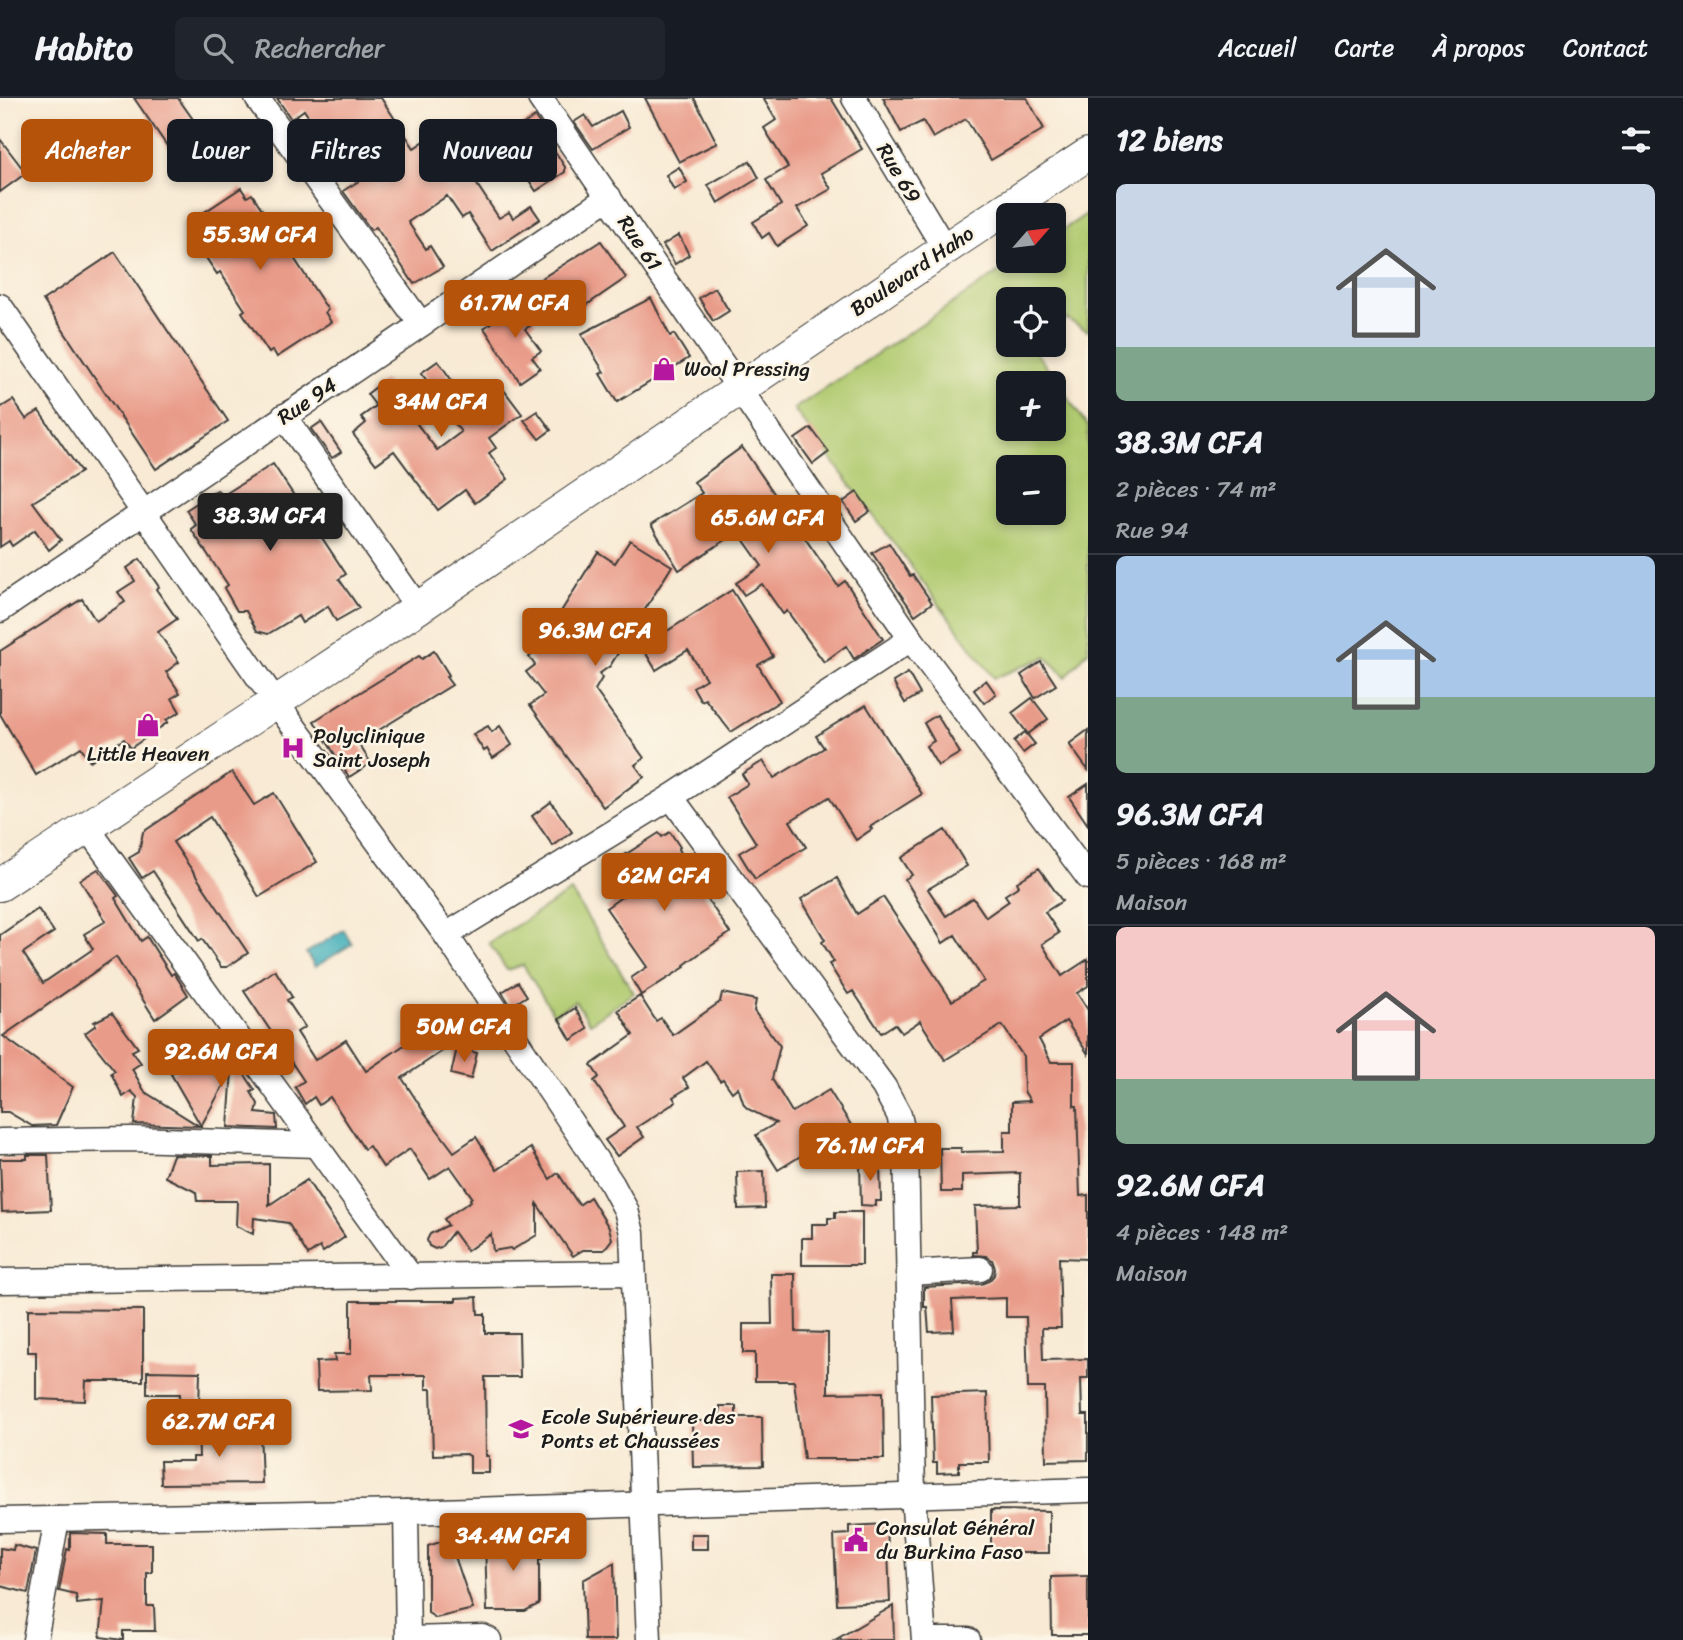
<!DOCTYPE html>
<html lang="fr">
<head>
<meta charset="utf-8">
<style>
  :root { --surface:#171b24; --page:#20242c; --text:#f1f3f6; --muted:#9ea1a6; --line:#363941; --accent:#b45309 }
  body { margin:0; font-family:Sriracha,sans-serif; background:var(--page); color:var(--text); height:100vh; display:flex; flex-direction:column; font-size:26px; white-space:nowrap }
  * { box-sizing:border-box; margin:0 }
  p { font-size:23px; color:var(--muted) }
  .icon { flex:none; width:38px; height:38px; fill:none; stroke:currentColor; stroke-width:2; stroke-linecap:round; stroke-linejoin:round }
  .map { position:relative; flex:1; overflow:hidden }
  .side { display:flex; flex-direction:column; background:var(--surface); width:595px }
  .side>* { flex:none }
  .banner { position:absolute; left:21px; top:21px; width:665px; height:63px; display:flex; gap:14px }
  .needle { width:46px; rotate:62deg }
  .controls { position:absolute; left:996px; top:105px; display:grid; gap:14px }
  .controls a { display:grid; place-items:center; width:70px; height:70px; border-radius:10px; background:var(--surface); box-shadow:0 4px 10px #0003; font-size:35px }
  .price { position:absolute; translate:-50% -60px; padding:0 16px; border-radius:7px; background:var(--accent); color:#fff; font-size:23px; line-height:46px; filter:drop-shadow(0 2px 4px #0008) }
  .price::after { content:''; position:absolute; left:50%; top:42px; width:21px; height:16px; margin-left:-10px; background:inherit; clip-path:polygon(0 0,100% 0,50% 100%) }
  .price.selected { background:#222; color:#fff }
  ul { padding:0; list-style:none }
  li { display:grid; align-content:center; gap:14px; height:371px; padding:0 28px }
  li+li { border-top:2px solid var(--line) }
  li span { display:grid; place-items:center; height:217px; border-radius:10px; color:#555 }
  li>.icon { margin-inline-start:auto }
  span .icon { width:126px; height:126px; fill:#fffc; stroke-width:1 }
  li b { font-size:30px }
  h2 { display:flex; justify-content:space-between; align-items:center; height:84px; padding:0 28px; font-size:30px }
  .pill { padding:0 24px; border-radius:10px; background:var(--surface); box-shadow:0 4px 10px #0003; font-size:24px; line-height:63px }
  .pill.selected { background:var(--accent); color:#fff }
  header { display:flex; align-items:center; gap:42px; box-sizing:border-box; height:98px; padding:0 35px; background:var(--surface); border-bottom:2px solid var(--line) }
  header strong { font-size:33px }
  nav { display:flex; gap:38px; margin-inline-start:auto; font-size:24px }
  .search { width:490px; height:63px; background:var(--page); display:flex; align-items:center; gap:18px; box-sizing:border-box; padding:0 24px; border-radius:10px; color:var(--muted); font-size:26px }
  main { display:flex; flex:1; min-height:0 }
  .map>svg:first-child { display:block }
</style>
</head>
<body>
<header>
<strong>Habito</strong>
<div class="search"><svg class="icon" aria-label="search" viewBox="0 0 24 24"><circle cx="10" cy="10" r="6"/><path d="M15 15l6 6"/></svg>Rechercher</div>
<nav><a>Accueil</a><a>Carte</a><a>À propos</a><a>Contact</a></nav>
</header>
<main>
<div class="map">
<svg width="1088" height="1542" viewBox="0 0 1088 1542">
  <rect width="100%" height="100%" fill="#fcf5e5"/>
  <filter id="ink" filterUnits="userSpaceOnUse"><feTurbulence type="fractalNoise" baseFrequency=".0143" numOctaves="2"/><feDisplacementMap in="SourceGraphic" scale="14" xChannelSelector="R" yChannelSelector="G"/><feConvolveMatrix kernelMatrix="1 2 1 2 8 2 1 2 1" color-interpolation-filters="sRGB"/></filter>
  <filter id="wash" filterUnits="userSpaceOnUse"><feTurbulence type="fractalNoise" baseFrequency=".00686" numOctaves="4" result="noise"/><feDisplacementMap in="SourceGraphic" scale="28" xChannelSelector="R" yChannelSelector="G"/><feGaussianBlur stdDeviation="1.57" result="paint"/><feColorMatrix in="noise" values="0 0 0 0 0 0 0 0 0 0 0 0 0 0 0 0 0 1.4 0 .05"/><feComposite in="paint" operator="in"/></filter>
  <g filter="url(#wash)">
    <rect width="100%" height="100%" fill="#f8ead4"/>
    <!-- green -->
    <g fill="#b1cb71" stroke="#667446" stroke-width="2" fill-rule="evenodd">
      <path d="M1088,115v118l-34,-19v-13h-46v46h23l57,82v224l-22,26 -20,-20 -52,21 -200,-269 222,-148h38v-25zM1008,285h46v46h-46zM1008,369h46v46h-46z"/>
      <path d="M571,793l63,102 -44,30 -15,-22 -21,13 -31,-49 -16,5 -18,-27z"/>
    </g>
    <!-- water -->
    <path fill="#3dadba" stroke="#2c646b" stroke-width="2" d="M344,832l8,14 -37,23 -9,-14z"/>
    <g id="blocks">
      <!-- building -->
      <g fill="#e99b89">
        <path d="M134,0h44l26,37 -30,21z"/>
        <path d="M277,0h104l33,50 12,-8 19,30 90,-53 18,26 -2,2 14,22v5l-29,19 -23,-35 -39,24 25,38 10,-6 4,6 18,-12 9,13 -48,32 -24,-37 -6,4 -15,-22 -39,26 18,27 4,-3 13,21 -29,17 -38,-57 -5,3 -28,-39 54,-34 -32,-7 -6,-9 -35,23 -11,-17 11,-7 -20,-30 -13,9z"/>
        <path d="M645,0h49l23,45 -38,19z"/>
        <path d="M763,0h68l31,51 -41,24 10,16 -34,19 11,18 -31,20 -8,-13 -7,5 -9,-16 28,-17 -15,-25 22,-13 -24,-39 12,-8z"/>
        <path d="M883,0h144l17,31 -53,31 -25,-41 -33,19 -10,-17 -22,11z"/>
        <path d="M621,13l8,16 -36,22 -19,-27 11,-7 8,12z"/>
        <path d="M0,41l26,34 -26,19z"/>
        <path d="M750,63l9,17 -41,25 -10,-18z"/>
        <path d="M679,69l8,15 -13,8 -8,-15z"/>
        <path d="M241,90l6,9 5,-3 76,116 -3,2 6,10 -54,35 -4,-7 -4,3 -27,-41 3,-2 -25,-38 -3,2 -27,-40 4,-2 -6,-9z"/>
        <path d="M679,137l10,20 -14,9 -12,-19z"/>
        <path d="M601,143l25,37 -54,37 -16,-23 -23,17 -13,-17z"/>
        <path d="M115,154l113,169 -72,48 -113,-169z"/>
        <path d="M715,190l14,23 -16,10 -14,-23z"/>
        <path d="M651,200l19,38 4,-2 15,24 -72,44 -17,-28 4,-2 -23,-38z"/>
        <path d="M520,203l16,21 -11,7 16,22 -9,6 8,11 -20,14 -36,-54z"/>
        <path d="M438,263l33,46 29,-22 22,29 -33,24 7,10 -7,5 19,26 -33,24 -10,-13 -27,20 -44,-59 -18,13 -23,-30 13,-11 -5,-6 15,-11 -9,-12 17,-13 53,69 24,-18 -29,-40 2,-2 -13,-17z"/>
        <path d="M13,302l13,19 13,-8 42,61 -48,30 28,38 -12,10 -14,-20 -23,16 -3,-5 -9,6v-139z"/>
        <path d="M537,313l14,19 -12,9 -15,-19z"/>
        <path d="M321,324l20,30 -9,6 -21,-29z"/>
        <path d="M811,330l18,24 -16,12 -18,-25z"/>
        <path d="M742,349l96,139 7,-5 38,58 -29,20 -8,-13 -22,16 -37,-51 -4,3 -21,-30 -18,11 -8,-12 26,-17 -24,-34 -59,38 -28,-45 51,-32 -8,-11z"/>
        <path d="M273,366l73,110 -7,5 20,29 -23,13 -8,-15 -26,17 -4,-7 -30,18 -11,-3 -11,-20h-9l-13,-23 4,-3 -37,-56 5,-4 -10,-15 31,-20 5,6z"/>
        <path d="M857,394l13,19 -14,10 -13,-19z"/>
        <path d="M630,442l42,26 -62,100 -11,8 3,4 -7,12 49,68 -9,7 9,12 -41,30 -73,-102 14,-10 -18,-23 9,-7 -6,-8 18,-13 -3,-5 54,-87 17,11z"/>
        <path d="M889,445l21,33 3,-1 19,28 -17,12 -43,-62z"/>
        <path d="M140,461l19,28 -3,2 21,30 -19,13 21,30 -13,10 14,21 -8,5 8,14 -14,8 2,2 -37,26 -7,-9 -34,22 -9,-14 -45,28 -36,-61v-63l82,-52 14,22 29,-19 -7,-10 17,-11 -8,-13z"/>
        <path d="M732,492l41,66 -15,9 22,36 -49,31 -26,-33 -4,2 -8,-14 13,-8 -18,-29 -32,20 -14,-23z"/>
        <path d="M434,553l15,24 -3,2 6,8 -94,58 13,20 -22,14 -35,-56 105,-65 3,3z"/>
        <path d="M1041,564l15,23 -21,13 -14,-23z"/>
        <path d="M908,575l12,21 -15,9 -12,-21z"/>
        <path d="M986,582l10,14 -12,9 -10,-13z"/>
        <path d="M1032,600l16,21 -20,15 -16,-21z"/>
        <path d="M866,607l56,89 -52,33 2,2 -16,11 -27,-43 -39,24 16,26 -51,32 -16,-26 17,-10 -29,-46 21,-13 -6,-10 21,-13 11,17 50,-30 -8,-12z"/>
        <path d="M937,617l23,38 -22,13 -12,-20 8,-5 -10,-18z"/>
        <path d="M488,628l4,6 8,-6 12,19 -19,13 -6,-9 -3,2 -11,-17z"/>
        <path d="M1088,632v40l-19,-26z"/>
        <path d="M1025,634l10,12 -12,9 -9,-12z"/>
        <path d="M232,674l22,33 20,-12 43,69 -58,35 -49,-80 -37,25 75,111 -21,14h-6l-19,-28 -3,2 -46,-70 -11,7 -13,-20 10,-6 4,-20z"/>
        <path d="M1088,686v41l-19,-28z"/>
        <path d="M551,704l21,30 -19,14 -21,-30z"/>
        <path d="M945,732l22,36 -39,23 18,27 27,-18 13,19 23,-16 -4,-6 14,-9 -2,-4 22,-14 23,33 -17,11 14,21 -17,11 20,32 26,-17v27l-11,7 11,17v44l-22,-33 -27,18 12,23h23v44h3l3,90 8,-1v64l-29,-1 2,70h-19l1,32 45,-1v19h-7l1,37h6v45l-42,1 -1,-73h-17l-2,-71h-20v-19l-54,2 2,31 -25,1 -2,-25h-3v-20l57,-3 8,-3 5,-6 1,-7 -3,-8 -6,-4 -13,-1v-3h4l-2,-46 45,-1v-32l-58,2v17h-21l-1,-44h21v4l43,-1v-20h8v-29l18,-1 -6,-10 -1,-35 -21,-31 -57,35 -25,-39 -18,12 -7,-9 -14,9 -28,-42 -5,3 -19,-30 5,-2 -12,-20 3,-2 -24,-41 36,-21 20,36 26,-17 69,104 32,-20 -29,-46 -12,8 -38,-64 7,-4 -11,-17z"/>
        <path d="M670,734l10,15 -2,2 4,8 -6,4 19,30 5,-3 30,45 -31,21 -15,11 1,2 -44,28 -10,-17 16,-11 -41,-59 31,-22 -17,-28 39,-25 3,4z"/>
        <path d="M98,771l20,27 -3,2 26,43 6,-4 24,38 3,-2 14,22 -33,24 -39,-62 -113,79 70,51 -17,38 -24,1 -24,-14h-8v-177l38,-26 16,23 -31,21 20,30 50,-34 -9,-15 22,-13 -26,-41z"/>
        <path d="M275,872l17,27 -5,3 18,27 -8,5 18,28 31,-20 20,31 66,-45 -1,-3 12,-8 10,15 -18,12 15,4 -48,32 22,34 30,40 22,-15 21,33 34,-22 19,31 8,-6 21,32 11,-8 19,31 3,11 -8,11h-21l-10,6 -36,-52v31l-25,15 -2,-2 -17,3 -2,-17 -24,17 -14,-19 -12,15 -6,2 -6,-3 -2,-6 3,-6 18,-9 -4,-6 27,-18 -1,-2 2,-2 -22,-31 -20,13 -20,-30 -27,18 -14,-21 -5,3 -34,-52 -11,8 -5,-8 -9,7 -10,-17 9,-6 -60,-90z"/>
        <path d="M518,884l9,14 -16,10 -9,-14z"/>
        <path d="M722,895l34,7 -2,11 26,35 -8,33 20,33 37,-22 22,35 -73,45 -22,-35 20,-12 -28,-14 -4,-4 -6,-18 -6,5 -9,-13 -3,2 -14,-20 -23,17 6,9 -16,10 3,5 -39,25 7,10 -27,19 -12,-16 19,-13 -30,-46 5,-4 -8,-12 42,-30 -15,-25 22,-14 16,25 5,-3 12,17 47,-33z"/>
        <path d="M575,910l13,21 -17,11 -12,-21z"/>
        <path d="M112,915l26,35 -6,3 9,12 -9,6 13,23 54,34 -65,-2 3,-27 -6,-6 -8,6 -12,-24 4,-2 -30,-38 11,-8 -2,-3z"/>
        <path d="M223,944l32,48 -4,2 7,12 -2,9 20,2 1,14 -49,-2 4,-57 -31,56 -30,-52z"/>
        <path d="M457,950l20,5 -6,26 -20,-5z"/>
        <path d="M27,1057h21l3,55 -49,2 -2,-53h27z"/>
        <path d="M173,1057l39,1v9l57,-1v41l38,-25 38,57 -22,15 -3,-5 -12,8 -20,-32 -34,-5 -1,16 -17,-8 1,-25h-40l-1,-9 -31,-15z"/>
        <path d="M880,1064l1,39h-5v5l-15,-1 -1,-42z"/>
        <path d="M764,1073l1,37 -27,1 -1,-37z"/>
        <path d="M835,1114h27v53h-60v-27h10v-14h16v-6h7z"/>
        <path d="M771,1176h24l1,58 32,1v60l55,-1 1,67h-80l-10,-78h-39v-28h-12v-29h29z"/>
        <path d="M477,1199l1,17h7v19h34l1,44h-35l1,79h3v17h-19v-17l-4,-2 -33,1 -2,-66h-5v-14h-55l1,15 -55,1 -1,-29 19,-1 -1,-7h17v-53h105v-3z"/>
        <path d="M28,1211l115,1v71h-57l-1,20 -49,-2v-47h-8z"/>
        <path d="M147,1273l53,1 -1,37 -19,-1v-14h-33z"/>
        <path d="M987,1295l2,69h-30v10l-22,1v-10h-4l-2,-68z"/>
        <path d="M720,1308h16v11h26l1,49 -70,1 -1,-46h23v-4h5z"/>
        <path d="M198,1329l62,2 2,54 -101,1 -1,-23h33v-4h6z"/>
        <path d="M991,1412l58,1v42h-58z"/>
        <path d="M887,1426l3,78 -53,2 -3,-69 15,-1v-8z"/>
        <path d="M70,1435l37,1v10h45v29h-5v33h7l1,25h-32v9l-23,-3 4,-36 -27,3 -1,-9 -17,-4 8,-42 3,1z"/>
        <rect x="691" y="1436" width="17" height="15"/>
        <path d="M485,1439h57v22h-3v45l-14,7h-38z"/>
        <path d="M449,1441l24,70 -37,9 -8,-5v-67z"/>
        <path d="M14,1447l22,6 -8,42 -28,-7v-38l13,2z"/>
        <path d="M614,1465l2,77h-31l-2,-60z"/>
        <path d="M1088,1478v59h-36l-1,-58z"/>
        <path d="M893,1508l1,34h-59z"/>
      </g>
    </g>
  </g>
  <g filter="url(#ink)">
    <use href="#blocks" fill-opacity="0" stroke="#3d3b38" stroke-width="2"/>
    <g fill="none" stroke-linecap="round" stroke-linejoin="round">
      <!-- minor casing -->
      <g stroke="#3d3b38" stroke-width="27">
        <g id="minor">
          <path d="M257,0l164,226"/>
          <path d="M540,0l371,541 177,238"/>
          <path d="M854,0l91,151"/>
          <path d="M0,208l275,395 171,234 166,249 14,26 6,23 17,407"/>
          <path d="M284,318l134,192"/>
          <path d="M0,512l609,-413"/>
          <path d="M671,699l213,290 15,28 7,30 7,350 11,145"/>
          <path d="M86,728l325,451"/>
          <path d="M446,837l225,-138 240,-158"/>
          <path d="M0,1043l132,-2 184,6"/>
          <path d="M908,1175l72,-4"/>
          <path d="M0,1183l633,-8"/>
          <path d="M406,1414l2,128"/>
          <path d="M0,1422l406,-8 682,-22"/>
          <path d="M408,1541l75,-2 6,3"/>
          <path d="M35,1542l22,-121"/>
          <path d="M930,1542h38"/>
        </g>
      </g>
      <!-- major casing -->
      <g stroke="#3d3b38" stroke-width="34">
        <path id="major" d="M0,787l418,-277 527,-359 143,-95"/>
      </g>
      <!-- minor -->
      <use href="#minor" stroke="#fff" stroke-width="24"/>
      <!-- major -->
      <use href="#major" stroke="#fff" stroke-width="32"/>
    </g>
  </g>
  <!-- icons -->
  <defs>
    <g id="shop-bare" transform="scale(1.89)"><path d="M-5-2.5h2.3a2.7 3.5 0 0 1 5.4 0H5L5.5 6h-11ZM-1.5-2.5h3a1.5 2.3 0 0 0-3 0Z" fill="#b5179e" stroke="#fcf5e5" stroke-width="2.5" paint-order="stroke"/></g>
    <g id="hospital-bare" transform="scale(1.89)"><path d="M-5-5h3v3.5h4V-5h3V5h-3V1.5h-4V5h-3Z" fill="#b5179e" stroke="#fcf5e5" stroke-width="2.5" paint-order="stroke"/></g>
    <g id="university-bare" transform="scale(1.89)"><path d="M0-5L7-2L0 1L-7-2ZM-4 1L0 2.5L4 1V4Q0 6-4 4Z" fill="#b5179e" stroke="#fcf5e5" stroke-width="2.5" paint-order="stroke"/></g>
    <g id="civic-bare" transform="scale(1.89)"><path d="M-.6-6.5H3V-4.5H.6V-3L4-1V1h2V6H-6V1h2V-1L-.6-3ZM-1.2 2.5V6h2.4V2.5Z" fill="#b5179e" stroke="#fcf5e5" stroke-width="2.5" paint-order="stroke"/></g>
  </defs>
  <g fill-rule="evenodd">
    <use href="#shop-bare" x="664" y="271"/>
    <use href="#shop-bare" x="148" y="627"/>
    <use href="#hospital-bare" x="293" y="650"/>
    <use href="#university-bare" x="521" y="1331"/>
    <use href="#civic-bare" x="856" y="1442"/>
  </g>
  <g text-anchor="middle" dominant-baseline="central" stroke-width="5" stroke-linejoin="round" paint-order="stroke">
    <!-- street labels -->
    <g font-size="21" fill="#1c1c1c" stroke="#fcf5e5">
      <text transform="translate(899 75) rotate(59)">Rue 69</text>
      <text transform="translate(640 145) rotate(56)">Rue 61</text>
      <text transform="translate(912 173) rotate(-34)">Boulevard Haho</text>
      <text transform="translate(307 303) rotate(-34)">Rue 94</text>
    </g>
    <!-- poi labels -->
    <g font-size="21" fill="#1c1c1c" stroke="#fcf5e5" text-anchor="start">
      <text x="684" y="271">Wool Pressing</text>
      <text x="313" y="638">Polyclinique<tspan x="313" dy="24">Saint Joseph</tspan></text>
      <text x="148" y="656" text-anchor="middle">Little Heaven</text>
      <text x="541" y="1319">Ecole Supérieure des<tspan x="541" dy="24">Ponts et Chaussées</tspan></text>
      <text x="876" y="1430">Consulat Général<tspan x="876" dy="24">du Burkina Faso</tspan></text>
    </g>
  </g>
</svg>
<div class="controls">
<a><svg class="needle" viewBox="-14 -14 28 28"><path d="M0-13l5 13h-10z" fill="#e53935"/><path d="M0 13l5-13h-10z" fill="#9ea1a6"/></svg></a>
<a><svg class="icon" aria-label="locate" viewBox="0 0 24 24"><circle cx="12" cy="12" r="6"/><path d="M12 2v4M12 18v4M2 12h4M18 12h4"/></svg></a>
<a>+</a>
<a>−</a>
</div>
<b class="price" style="left:260px;top:174px">55.3M CFA</b>
<b class="price" style="left:515px;top:242px">61.7M CFA</b>
<b class="price" style="left:441px;top:341px">34M CFA</b>
<b class="price selected" style="left:270px;top:455px">38.3M CFA</b>
<b class="price" style="left:768px;top:457px">65.6M CFA</b>
<b class="price" style="left:595px;top:570px">96.3M CFA</b>
<b class="price" style="left:664px;top:815px">62M CFA</b>
<b class="price" style="left:464px;top:966px">50M CFA</b>
<b class="price" style="left:221px;top:991px">92.6M CFA</b>
<b class="price" style="left:870px;top:1085px">76.1M CFA</b>
<b class="price" style="left:219px;top:1361px">62.7M CFA</b>
<b class="price" style="left:513px;top:1475px">34.4M CFA</b>
<div class="banner">
<a class="pill selected">Acheter</a>
<a class="pill">Louer</a>
<a class="pill">Filtres</a>
<a class="pill">Nouveau</a>
</div>
</div>
<section class="side">
<h2>12 biens<svg class="icon" aria-label="filters" viewBox="0 0 24 24"><path d="M4 7h16M4 17h16"/><circle cx="9" cy="7" r="2"/><circle cx="15" cy="17" r="2"/></svg></h2>
<ul>
<li><span style="background:linear-gradient(#c9d6e8 75%,#7fa58c 0)"><svg class="icon" aria-label="home" viewBox="0 0 24 24"><path d="M3 11l9-7 9 7M6 9v11h12V9"/></svg></span><div><b>38.3M CFA</b><p>2 pièces · 74 m²</p><p>Rue 94</p></div></li>
<li><span style="background:linear-gradient(#a9c7e8 65%,#7fa58c 0)"><svg class="icon" aria-label="home" viewBox="0 0 24 24"><path d="M3 11l9-7 9 7M6 9v11h12V9"/></svg></span><div><b>96.3M CFA</b><p>5 pièces · 168 m²</p><p>Maison</p></div></li>
<li><span style="background:linear-gradient(#f6c9c9 70%,#7fa58c 0)"><svg class="icon" aria-label="home" viewBox="0 0 24 24"><path d="M3 11l9-7 9 7M6 9v11h12V9"/></svg></span><div><b>92.6M CFA</b><p>4 pièces · 148 m²</p><p>Maison</p></div></li>
</ul>
</section>
</main>
</body>
</html>
